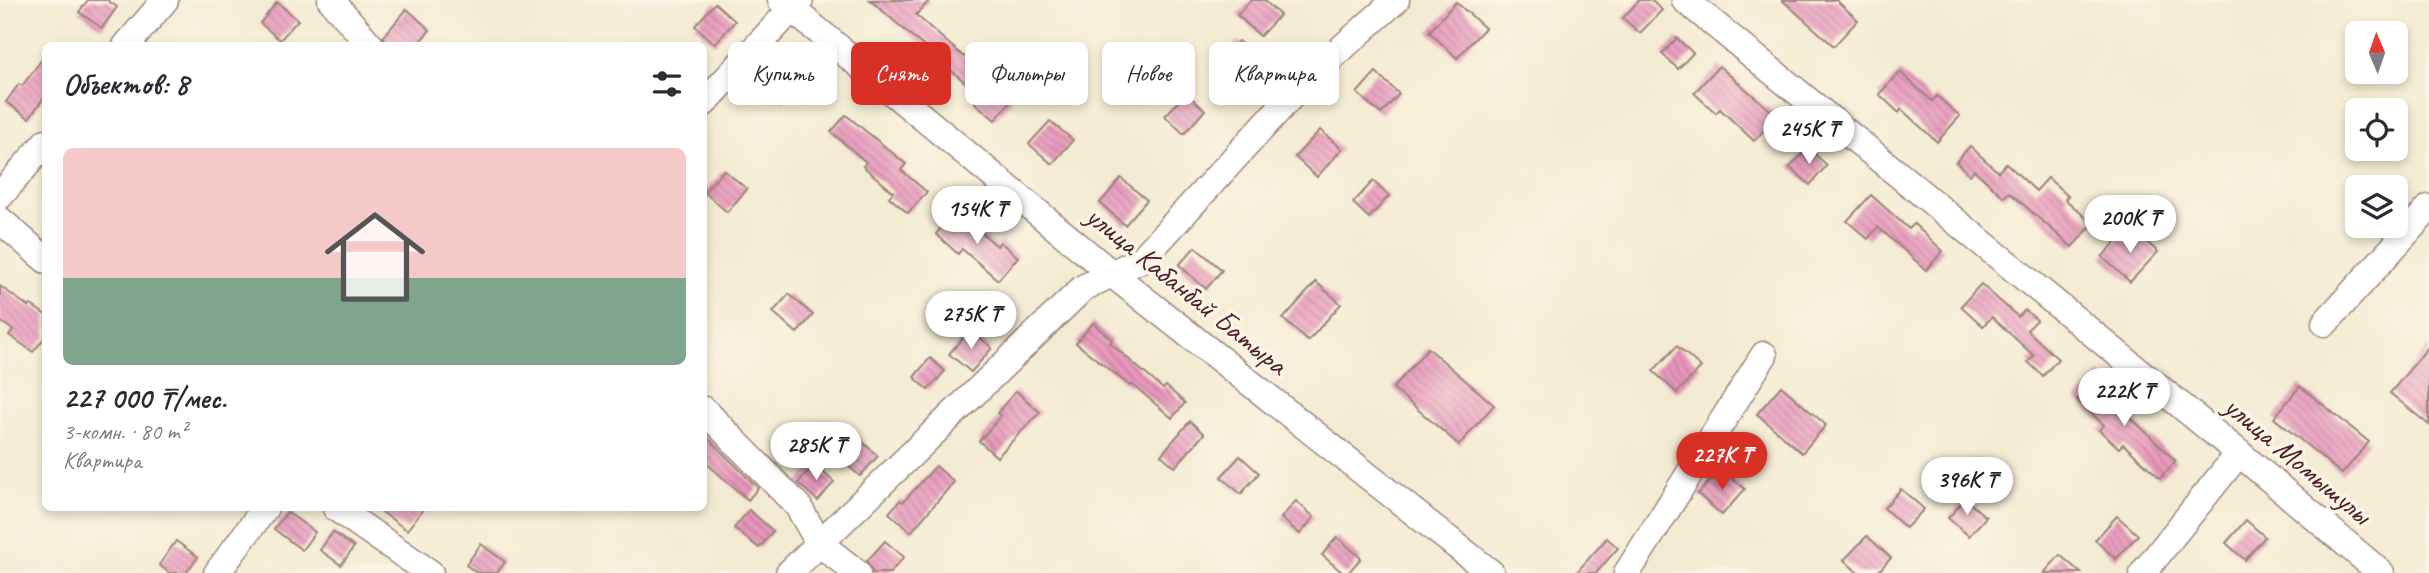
<!DOCTYPE html>
<html lang="ru">
<head>
<meta charset="utf-8">
<style>
  :root { --surface:#fff; --page:#f2f2f3; --text:#2b2b33; --muted:#7c7c81; --accent:#d93025 }
  body { margin:0; font-family:Caveat,sans-serif; background:var(--page); color:var(--text); height:100vh; display:flex; flex-direction:column; font-size:26px; white-space:nowrap }
  * { box-sizing:border-box; margin:0 }
  p { font-size:23px; color:var(--muted) }
  .icon { flex:none; width:38px; height:38px; fill:none; stroke:currentColor; stroke-width:2; stroke-linecap:round; stroke-linejoin:round }
  .map { position:relative; flex:1; overflow:hidden }
  .panel { position:absolute; left:42px; top:42px; width:665px; height:469px; display:flex; flex-direction:column; background:var(--surface); border-radius:10px; box-shadow:0 4px 10px #0003 }
  .panel>* { flex:none }
  .hud { position:absolute; left:728px; top:42px; width:665px; height:63px; display:flex; gap:14px }
  .needle { width:46px; rotate:358deg }
  .buttons { position:absolute; left:2345px; top:21px; display:grid; gap:14px }
  .buttons a { display:grid; place-items:center; width:63px; height:63px; border-radius:10px; background:var(--surface); box-shadow:0 4px 10px #0003; font-size:35px }
  .price { position:absolute; translate:-50% -60px; padding:0 16px; border-radius:24px; background:#fff; color:#222; font-size:23px; line-height:46px; filter:drop-shadow(0 2px 4px #0008) }
  .price::after { content:''; position:absolute; left:50%; top:42px; width:21px; height:16px; margin-left:-10px; background:inherit; clip-path:polygon(0 0,100% 0,50% 100%) }
  .price.on { background:var(--accent); color:#fff }
  ul { padding:0; list-style:none }
  li { display:grid; align-content:center; gap:14px; height:371px; padding:0 21px }
  li span { display:grid; place-items:center; height:217px; border-radius:10px; color:#555 }
  li>.icon { margin-inline-start:auto }
  span .icon { width:126px; height:126px; fill:#fffc; stroke-width:1 }
  li b { font-size:30px }
  h2 { display:flex; justify-content:space-between; align-items:center; height:84px; padding:0 21px; font-size:30px }
  .pill { padding:0 24px; border-radius:10px; background:var(--surface); box-shadow:0 4px 10px #0003; font-size:24px; line-height:63px }
  .pill.on { background:var(--accent); color:#fff }
  .map>svg:first-child { display:block }
</style>
</head>
<body>
<div class="map">
<svg width="2429" height="573" viewBox="0 0 2429 573">
  <defs>
    <pattern id="building-back-hatch" width="6" height="6" patternUnits="userSpaceOnUse" patternTransform="scale(1.75)"><rect width="6" height="6" fill="#e896bc"/><path d="M-1 5l2 2M0 0l6 6M5-1l2 2" fill="none" stroke="#be7a99"/></pattern>
  </defs>
  <rect width="100%" height="100%" fill="#fcf5e5"/>
  <filter id="ink" filterUnits="userSpaceOnUse"><feTurbulence type="fractalNoise" baseFrequency=".0143" numOctaves="2"/><feDisplacementMap in="SourceGraphic" scale="14" xChannelSelector="R" yChannelSelector="G"/><feConvolveMatrix kernelMatrix="1 2 1 2 8 2 1 2 1" color-interpolation-filters="sRGB"/></filter>
  <filter id="wash" filterUnits="userSpaceOnUse"><feTurbulence type="fractalNoise" baseFrequency=".00686" numOctaves="4" result="noise"/><feDisplacementMap in="SourceGraphic" scale="28" xChannelSelector="R" yChannelSelector="G"/><feGaussianBlur stdDeviation="1.57" result="paint"/><feColorMatrix in="noise" values="0 0 0 0 0 0 0 0 0 0 0 0 0 0 0 0 0 1.4 0 .05"/><feComposite in="paint" operator="in"/></filter>
  <g filter="url(#wash)">
    <rect width="100%" height="100%" fill="#f3ebd1"/>
    <g id="blocks">
      <!-- building -->
      <g fill="url(#building-back-hatch)">
        <path d="M88,0h19l10,7 -15,21 -23,-16z"/>
        <path d="M870,0h60l-14,15 48,42 7,-9 20,18 -7,8 29,25 -18,21 -20,-17 6,-7z"/>
        <path d="M1251,0h13l16,15 -20,21 -23,-21z"/>
        <path d="M1639,0h12l11,10 -22,23 -17,-15z"/>
        <path d="M1782,0h54l22,20 -24,26z"/>
        <path d="M277,2l21,18 -18,20 -20,-17z"/>
        <path d="M1456,2l29,26 -28,30 -28,-26z"/>
        <path d="M715,3l20,18 -20,23 -20,-18z"/>
        <path d="M407,9l23,21 -14,16h-24l-9,-9z"/>
        <path d="M1677,38l16,15 -15,16 -16,-15z"/>
        <path d="M1238,41l22,19 -16,17 -22,-20z"/>
        <path d="M46,54v41l-17,23 -23,-16 13,-18 3,2z"/>
        <path d="M785,65l18,15 -20,22 -18,-15z"/>
        <path d="M1719,66l58,50 -23,25 -34,-32 -4,4 -22,-20z"/>
        <path d="M1376,72l23,22 -18,20 -24,-21z"/>
        <path d="M1900,72l32,29 5,-5 23,20 -23,26 -36,-33 -2,4 -20,-19z"/>
        <path d="M1186,93l19,17 -21,24 -19,-18z"/>
        <path d="M846,115l60,49 -5,6 26,22 -19,21 -19,-16 4,-5 -30,-26 3,-4 -35,-30z"/>
        <path d="M1050,121l23,19 -21,24 -23,-20z"/>
        <path d="M1320,130l22,19 -25,28 -22,-20z"/>
        <path d="M1970,146l28,26 8,-9 30,28 12,-13 20,18 -3,3 28,25 -21,23 -63,-55 -5,5 -30,-27 -4,5 -14,-13z"/>
        <path d="M1808,148l19,17 -17,20 -20,-18z"/>
        <path d="M724,170l23,19 -20,23 -23,-20z"/>
        <path d="M1121,178l26,22 -22,25 -25,-22z"/>
        <path d="M1373,181l16,15 -20,22 -16,-15z"/>
        <path d="M1871,195l38,34 5,-5 29,27 -17,19 -48,-43 -10,12 -21,-18z"/>
        <path d="M956,211l41,35 3,-4 18,15 -20,23 -36,-31 -4,5 -22,-20z"/>
        <path d="M2130,227l28,25 -28,30 -28,-25z"/>
        <path d="M1195,247l27,23 -16,19 -27,-24z"/>
        <path d="M1316,282l25,22 -33,37 -25,-22z"/>
        <path d="M1981,284l37,33 7,-7 12,10 -10,10 31,29 -15,17 -15,-14 6,-6 -42,-39 -9,9 -22,-20z"/>
        <path d="M0,286l29,21 2,-2 15,10v21l-13,16 -24,-17 4,-5 -13,-9z"/>
        <path d="M789,294l24,21 -16,18 -24,-21z"/>
        <path d="M1093,323l19,17 -2,3 53,46 3,-3 19,17 -13,15 -40,-34 -2,2 -54,-43z"/>
        <path d="M971,329l21,19 -21,24 -22,-18z"/>
        <path d="M1677,346l24,21 -24,26 -24,-22z"/>
        <path d="M2429,346v79l-39,-32z"/>
        <path d="M1428,348l66,57 -35,40 -66,-57z"/>
        <path d="M930,358l15,13 -17,19 -14,-13z"/>
        <path d="M2100,375l16,15 -7,7 67,64 -16,17 -37,-34 -4,4 -20,-18 5,-5 -27,-25z"/>
        <path d="M1781,386l45,39 -24,28 -45,-39z"/>
        <path d="M2300,386l69,56 -27,32 -68,-56z"/>
        <path d="M1016,391l24,21 -43,45 -18,-16 22,-25 -4,-3z"/>
        <path d="M1190,421l14,13 -29,33 -14,-12z"/>
        <path d="M704,434l54,54 -10,12 -44,-39z"/>
        <path d="M857,437l21,19 -18,20 -21,-18z"/>
        <path d="M1240,456l19,17 -18,21 -20,-17z"/>
        <path d="M814,464l20,18 -16,19 -20,-18z"/>
        <path d="M936,466l18,16 -43,50 -22,-19 11,-13 3,2z"/>
        <path d="M1721,469l24,20 -23,26 -24,-21z"/>
        <path d="M1901,489l23,20 -18,19 -22,-20z"/>
        <path d="M1965,499l21,18 -17,19 -21,-18z"/>
        <path d="M1296,501l18,16 -14,17 -19,-16z"/>
        <path d="M376,508h48l-17,22z"/>
        <path d="M749,510l24,21 -14,17 -25,-20z"/>
        <path d="M287,512l28,20 -13,18 -28,-21z"/>
        <path d="M2117,516l21,19 -22,24 -21,-19z"/>
        <path d="M2246,520l19,17 -20,23 -19,-17z"/>
        <path d="M333,532l21,15 -13,18 -21,-15z"/>
        <path d="M1867,536l24,22 -14,15h-19l-14,-13z"/>
        <path d="M1337,537l24,21 -13,15h-5l-21,-18z"/>
        <path d="M1607,538l11,10 -22,25h-20z"/>
        <path d="M176,541l22,16 -12,16h-16l-11,-8z"/>
        <path d="M885,541l19,16 -14,16h-17l-6,-12z"/>
        <path d="M481,544l24,18 -8,11h-20l-11,-8z"/>
        <path d="M2060,555l21,18h-37z"/>
      </g>
    </g>
  </g>
  <g filter="url(#ink)">
    <use href="#blocks" fill-opacity="0" stroke="#9e857e" stroke-width="2"/>
    <g fill="none" stroke-linecap="round" stroke-linejoin="round">
      <!-- minor casing -->
      <g stroke="#9e857e" stroke-width="29">
        <g id="minor">
          <path d="M331,0l40,46"/>
          <path d="M781,0l331,274 379,299"/>
          <path d="M1685,0l554,453 142,120"/>
          <path d="M126,46l39,-46"/>
          <path d="M704,103l96,-103"/>
          <path d="M0,196l46,-54"/>
          <path d="M0,220l46,40"/>
          <path d="M2325,323l104,-115"/>
          <path d="M704,410l94,96 21,37 38,30"/>
          <path d="M336,508l94,65"/>
          <path d="M217,573l48,-65"/>
          <path d="M789,573l294,-285 59,-29 163,-178 91,-81"/>
          <path d="M1627,573l137,-218"/>
          <path d="M2143,573l96,-120"/>
        </g>
      </g>
      <!-- minor -->
      <use href="#minor" stroke="#fff" stroke-width="26"/>
    </g>
  </g>
  <g text-anchor="middle" dominant-baseline="central" stroke-width="7" stroke-linejoin="round" paint-order="stroke">
    <!-- street labels -->
    <g font-size="30" fill="#4a1f2b" stroke="#fcf5e5">
      <text transform="translate(1187 290) rotate(39)">улица Кабанбай Батыра</text>
      <text transform="translate(2298 460) rotate(40)">улица Момышулы</text>
    </g>
  </g>
</svg>
<div class="buttons">
<a><svg class="needle" viewBox="-14 -14 28 28"><path d="M0-13l5 13h-10z" fill="#e53935"/><path d="M0 13l5-13h-10z" fill="#7c7c81"/></svg></a>
<a><svg class="icon" aria-label="locate" viewBox="0 0 24 24"><circle cx="12" cy="12" r="6"/><path d="M12 2v4M12 18v4M2 12h4M18 12h4"/></svg></a>
<a><svg class="icon" aria-label="layers" viewBox="0 0 24 24"><path d="M12 4l9 5-9 5-9-5zM3 14l9 5 9-5"/></svg></a>
</div>
<b class="price" style="left:1809px;top:166px">245K ₸</b>
<b class="price" style="left:977px;top:246px">154K ₸</b>
<b class="price" style="left:2130px;top:255px">200K ₸</b>
<b class="price" style="left:971px;top:351px">275K ₸</b>
<b class="price" style="left:2124px;top:428px">222K ₸</b>
<b class="price" style="left:816px;top:482px">285K ₸</b>
<b class="price on" style="left:1722px;top:492px">227K ₸</b>
<b class="price" style="left:1967px;top:517px">396K ₸</b>
<div class="hud">
<a class="pill">Купить</a>
<a class="pill on">Снять</a>
<a class="pill">Фильтры</a>
<a class="pill">Новое</a>
<a class="pill">Квартира</a>
</div>
<section class="panel">
<h2>Объектов: 8<svg class="icon" aria-label="filters" viewBox="0 0 24 24"><path d="M4 7h16M4 17h16"/><circle cx="9" cy="7" r="2"/><circle cx="15" cy="17" r="2"/></svg></h2>
<ul>
<li><span style="background:linear-gradient(#f6c9c9 60%,#7fa58c 0)"><svg class="icon" aria-label="home" viewBox="0 0 24 24"><path d="M3 11l9-7 9 7M6 9v11h12V9"/></svg></span><div><b>227 000 ₸/мес.</b><p>3-комн. · 80 m²</p><p>Квартира</p></div></li>
</ul>
</section>
</div>
</body>
</html>
